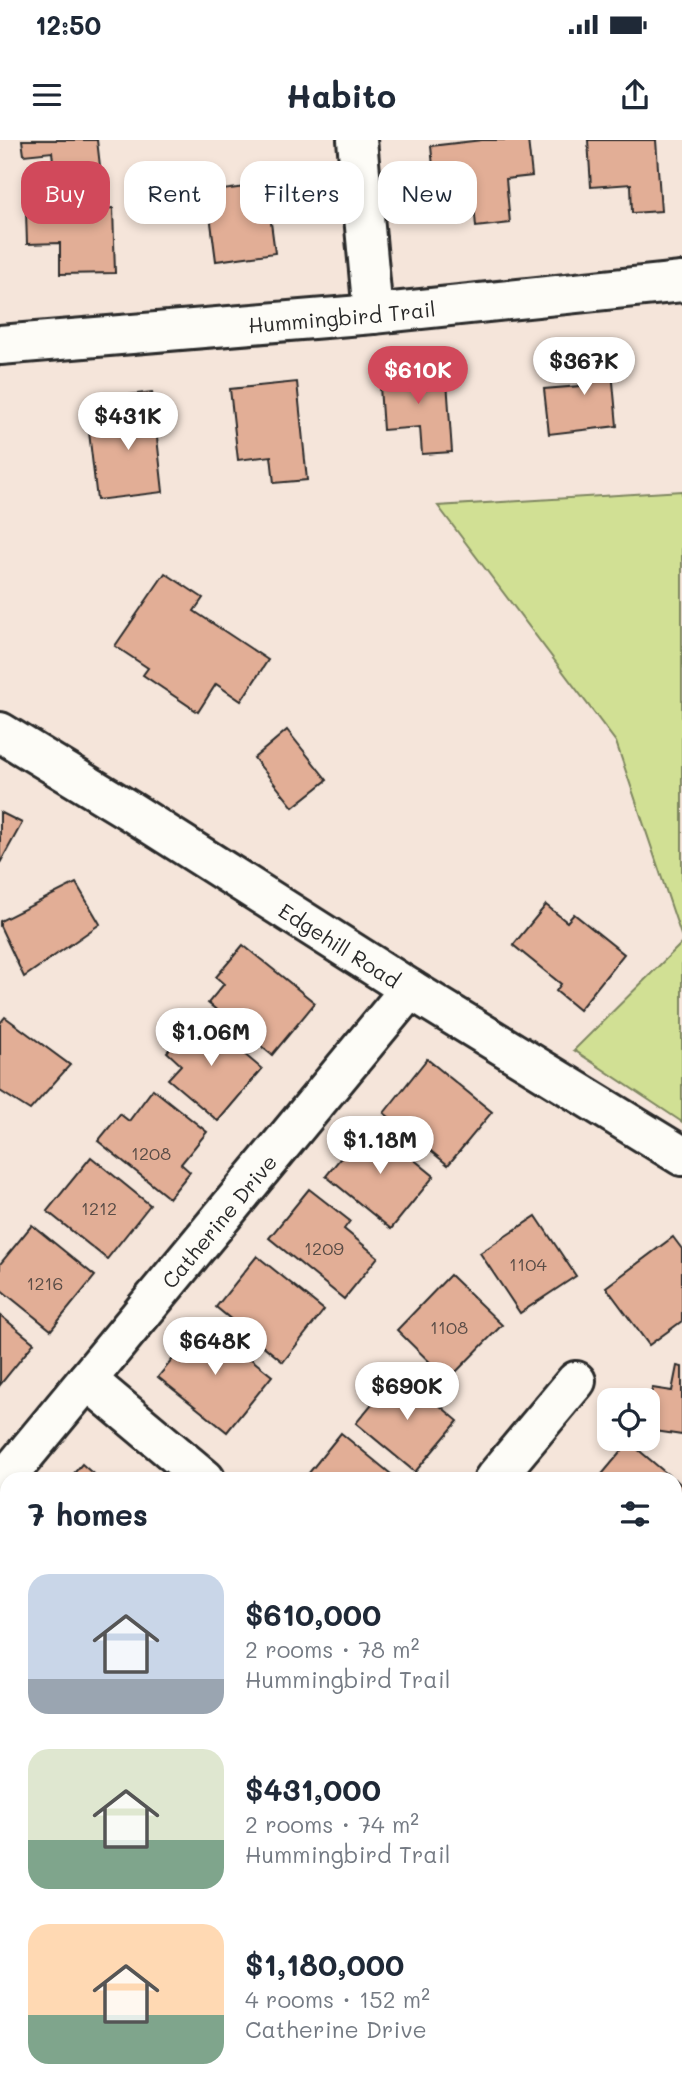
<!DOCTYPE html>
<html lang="en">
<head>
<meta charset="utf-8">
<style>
  :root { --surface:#fff; --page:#f6f6f7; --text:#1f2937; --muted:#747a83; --accent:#d1495b }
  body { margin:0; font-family:Mali,sans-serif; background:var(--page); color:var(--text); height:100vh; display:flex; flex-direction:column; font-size:26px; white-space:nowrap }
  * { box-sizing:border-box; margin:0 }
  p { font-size:23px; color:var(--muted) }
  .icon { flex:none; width:38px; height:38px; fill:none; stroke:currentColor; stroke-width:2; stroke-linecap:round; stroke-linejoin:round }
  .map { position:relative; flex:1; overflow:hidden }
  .details { position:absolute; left:0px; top:1332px; width:682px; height:625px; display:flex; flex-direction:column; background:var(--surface); border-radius:21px 21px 0 0; box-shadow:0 4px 10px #0003 }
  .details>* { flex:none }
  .hud { position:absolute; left:21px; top:21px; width:640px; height:63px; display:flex; gap:14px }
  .tools { position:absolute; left:597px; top:1248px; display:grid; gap:14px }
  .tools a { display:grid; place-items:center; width:63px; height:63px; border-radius:14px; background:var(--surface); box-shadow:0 4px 10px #0003; font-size:35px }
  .price { position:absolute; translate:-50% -60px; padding:0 16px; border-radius:24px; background:#fff; color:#222; font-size:23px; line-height:46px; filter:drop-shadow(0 2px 4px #0008) }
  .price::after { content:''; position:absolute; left:50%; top:42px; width:21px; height:16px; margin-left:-10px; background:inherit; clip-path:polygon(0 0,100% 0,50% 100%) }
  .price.selected { background:var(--accent); color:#fff }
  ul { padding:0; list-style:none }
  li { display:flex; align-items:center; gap:21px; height:175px; padding:0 28px }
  li span { display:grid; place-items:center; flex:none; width:196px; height:140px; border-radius:21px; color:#555 }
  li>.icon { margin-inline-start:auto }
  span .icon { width:84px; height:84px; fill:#fffc; stroke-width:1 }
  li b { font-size:30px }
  h2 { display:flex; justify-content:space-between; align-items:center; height:84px; padding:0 28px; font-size:30px }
  .pill { padding:0 24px; border-radius:21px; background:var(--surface); box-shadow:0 4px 10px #0003; font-size:24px; line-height:63px }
  .pill.selected { background:var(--accent); color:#fff }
  .status { display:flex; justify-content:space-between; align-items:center; height:49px; padding:0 35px; background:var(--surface); direction:ltr }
  .status svg { height:19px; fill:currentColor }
  header { display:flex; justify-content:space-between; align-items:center; height:91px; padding:0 28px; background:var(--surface); font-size:32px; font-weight:800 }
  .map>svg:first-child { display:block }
</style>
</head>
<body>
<div class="status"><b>12:50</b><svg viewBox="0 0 49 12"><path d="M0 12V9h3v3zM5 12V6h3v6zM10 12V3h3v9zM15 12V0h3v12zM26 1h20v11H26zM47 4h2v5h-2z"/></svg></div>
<header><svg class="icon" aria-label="menu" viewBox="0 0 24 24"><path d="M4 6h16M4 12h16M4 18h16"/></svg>Habito<svg class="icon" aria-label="share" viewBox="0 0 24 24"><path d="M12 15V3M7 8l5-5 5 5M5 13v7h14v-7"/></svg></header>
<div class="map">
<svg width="682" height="1955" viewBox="0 0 682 1955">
  <rect width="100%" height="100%" fill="#f5e5da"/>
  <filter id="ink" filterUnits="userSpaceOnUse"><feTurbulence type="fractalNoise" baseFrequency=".0143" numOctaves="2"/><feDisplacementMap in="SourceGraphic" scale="14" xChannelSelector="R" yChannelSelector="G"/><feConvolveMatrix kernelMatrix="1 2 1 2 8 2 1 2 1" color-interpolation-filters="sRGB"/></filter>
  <g filter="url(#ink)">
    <!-- green -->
    <g fill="#d1e094" stroke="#7e8660" stroke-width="2">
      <path d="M682,351v447l-66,-196 -178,-236z"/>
      <path d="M682,803v179l-108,-72z"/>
      <path d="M428,1950h110l-28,5h-81z"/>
    </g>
    <!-- building -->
    <g fill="#e2ae96" stroke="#2b2b2b" stroke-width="2">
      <path d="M22,0h75l5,43 -46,5 -4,-36 -28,3z"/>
      <path d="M482,0h46l4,36 -26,3 4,44 -34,4 -2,-23 -37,4 -6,-62z"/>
      <path d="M588,0h68l5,71 -29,2 -1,-29 -40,3z"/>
      <path d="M297,40l3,31 -30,4 5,38 -59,8 -9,-69z"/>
      <path d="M113,68l2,65 -55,1v-31l-33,1 -1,-32z"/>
      <path d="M610,209l7,77 -68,8 -5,-45 36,-3 -4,-34z"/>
      <path d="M446,227l6,85 -30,2 -2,-27 -37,3 -4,-58z"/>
      <path d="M297,242l10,98 -33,3 -3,-27 -33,4 -8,-71z"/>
      <path d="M152,252l11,100 -66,8 -8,-68 34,-4 -3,-32z"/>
      <path d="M165,433l38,25 -9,13 74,49 -27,41 -25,-17 -18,28 -55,-37 5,-7 -33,-22z"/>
      <path d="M287,590l40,50 -34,27 -39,-49z"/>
      <path d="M0,672l22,11 -22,40z"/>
      <path d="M76,743l24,41 -76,53 -24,-51v-5z"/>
      <path d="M546,765l21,17 7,-8 50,40 -45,56 -23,-19 5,-7 -48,-39z"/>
      <path d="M243,805l72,58 -43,52 -64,-52 16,-19 -8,-7z"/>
      <path d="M198,875l64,54 -44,52 -50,-42 13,-14 -14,-13z"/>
      <path d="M5,877l65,48 -40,45 -30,-19v-68z"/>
      <path d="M427,919l65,53 -44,53 -64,-52z"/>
      <path d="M153,949l54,43 -26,32 9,8 -21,26 -71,-57 22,-27 9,7z"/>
      <path d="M369,983l65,53 -43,53 -65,-53z"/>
      <path d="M91,1017l59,48 -43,54 -60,-48z"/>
      <path d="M309,1049l41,32 -6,8 34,28 -34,42 -75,-61z"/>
      <path d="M536,1076l40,60 -56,37 -40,-60z"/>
      <path d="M32,1085l63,51 -44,54 -51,-41v-25z"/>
      <path d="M673,1097l9,12v72l-33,24 -43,-58z"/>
      <path d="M257,1116l67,54 -41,52 -67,-55z"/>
      <path d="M450,1135l52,50 -54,55 -51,-50z"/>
      <path d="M0,1175l34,28 -34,42z"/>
      <path d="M204,1181l68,55 -45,56 -69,-55z"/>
      <path d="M677,1226l5,1v68l-34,-5 4,-42 20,3z"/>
      <path d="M399,1231l59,50 -43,51 -59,-49z"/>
      <path d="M341,1293l56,46h-93z"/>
      <path d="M629,1302l44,37h-75z"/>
      <path d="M82,1324l17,15h-30z"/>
      <path d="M676,1340l6,6v24l-6,8z"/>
      <path d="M7,1436v79l-7,-6v-65z"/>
      <path d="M681,1459l1,1v92l-6,-5v-81z"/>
      <path d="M0,1551l7,6v16l-7,8z"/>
      <path d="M676,1574l6,5v24l-6,9z"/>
      <path d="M7,1734v41l-7,-13v-24z"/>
      <path d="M0,1801l7,13v63l-7,4z"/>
      <path d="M682,1909v46h-23l-3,-5h20v-38z"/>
      <path d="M106,1950h40l2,5h-54z"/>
      <path d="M173,1950h76l3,5h-76z"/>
    </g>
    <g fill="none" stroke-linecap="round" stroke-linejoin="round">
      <!-- minor casing -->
      <g stroke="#2b2b2b" stroke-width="44">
        <g id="minor">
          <path d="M357,0l16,174"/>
          <path id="s1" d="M0,205l373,-31 309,-32"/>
          <path id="s2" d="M0,592l130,79 280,178 272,167"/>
          <path d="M87,1240l118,99"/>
          <path d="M494,1339l82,-98"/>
          <path id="s3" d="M0,1345l410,-496"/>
          <path d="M676,1705l6,-8"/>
          <path d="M0,1943l7,-3"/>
        </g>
      </g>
      <!-- path -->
      <path stroke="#2b2b2b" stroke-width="4.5" stroke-dasharray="5 5" stroke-linecap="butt" d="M676,1873l6,-5"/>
      <!-- minor -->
      <use href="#minor" stroke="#fdfcf7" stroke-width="38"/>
    </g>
  </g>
  <g text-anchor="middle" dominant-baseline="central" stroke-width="5" stroke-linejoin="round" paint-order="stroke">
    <!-- number labels -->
    <g font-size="18" fill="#594c46">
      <text x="151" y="1013">1208</text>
      <text x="99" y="1068">1212</text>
      <text x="324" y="1108">1209</text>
      <text x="528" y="1124">1104</text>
      <text x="45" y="1143">1216</text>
      <text x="449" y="1187">1108</text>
    </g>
    <!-- street labels -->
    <g font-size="21" fill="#2b2b2b" stroke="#fdfcf7">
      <text stroke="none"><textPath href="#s1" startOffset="343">Hummingbird Trail</textPath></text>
      <text stroke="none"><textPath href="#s2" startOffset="401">Edgehill Road</textPath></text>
      <text stroke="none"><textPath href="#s3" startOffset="343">Catherine Drive</textPath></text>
    </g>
  </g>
</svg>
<div class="tools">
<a><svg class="icon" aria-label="locate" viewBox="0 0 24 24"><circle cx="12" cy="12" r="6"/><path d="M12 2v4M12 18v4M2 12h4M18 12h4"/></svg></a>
</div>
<b class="price" style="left:584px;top:257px">$367K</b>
<b class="price selected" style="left:418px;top:266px">$610K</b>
<b class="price" style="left:128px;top:312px">$431K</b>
<b class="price" style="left:211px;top:928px">$1.06M</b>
<b class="price" style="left:380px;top:1036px">$1.18M</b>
<b class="price" style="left:215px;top:1237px">$648K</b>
<b class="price" style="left:407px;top:1282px">$690K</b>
<div class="hud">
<a class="pill selected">Buy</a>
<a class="pill">Rent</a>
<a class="pill">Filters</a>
<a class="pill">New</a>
</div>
<section class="details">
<h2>7 homes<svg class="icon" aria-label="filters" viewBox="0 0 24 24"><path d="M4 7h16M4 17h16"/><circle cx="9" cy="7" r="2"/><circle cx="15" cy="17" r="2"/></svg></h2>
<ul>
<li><span style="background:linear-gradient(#c9d6e8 75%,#9aa5b1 0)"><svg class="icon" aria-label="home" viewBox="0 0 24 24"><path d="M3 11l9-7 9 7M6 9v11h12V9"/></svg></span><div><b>$610,000</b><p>2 rooms · 78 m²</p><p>Hummingbird Trail</p></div></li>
<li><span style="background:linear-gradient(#dfe7d0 65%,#7fa58c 0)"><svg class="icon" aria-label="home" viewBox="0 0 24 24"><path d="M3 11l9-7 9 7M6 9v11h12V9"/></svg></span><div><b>$431,000</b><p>2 rooms · 74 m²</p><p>Hummingbird Trail</p></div></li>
<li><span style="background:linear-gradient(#ffd9b3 65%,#7fa58c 0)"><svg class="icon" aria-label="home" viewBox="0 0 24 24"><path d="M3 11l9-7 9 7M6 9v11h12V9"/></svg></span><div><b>$1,180,000</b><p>4 rooms · 152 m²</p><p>Catherine Drive</p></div></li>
</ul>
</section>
</div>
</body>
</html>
